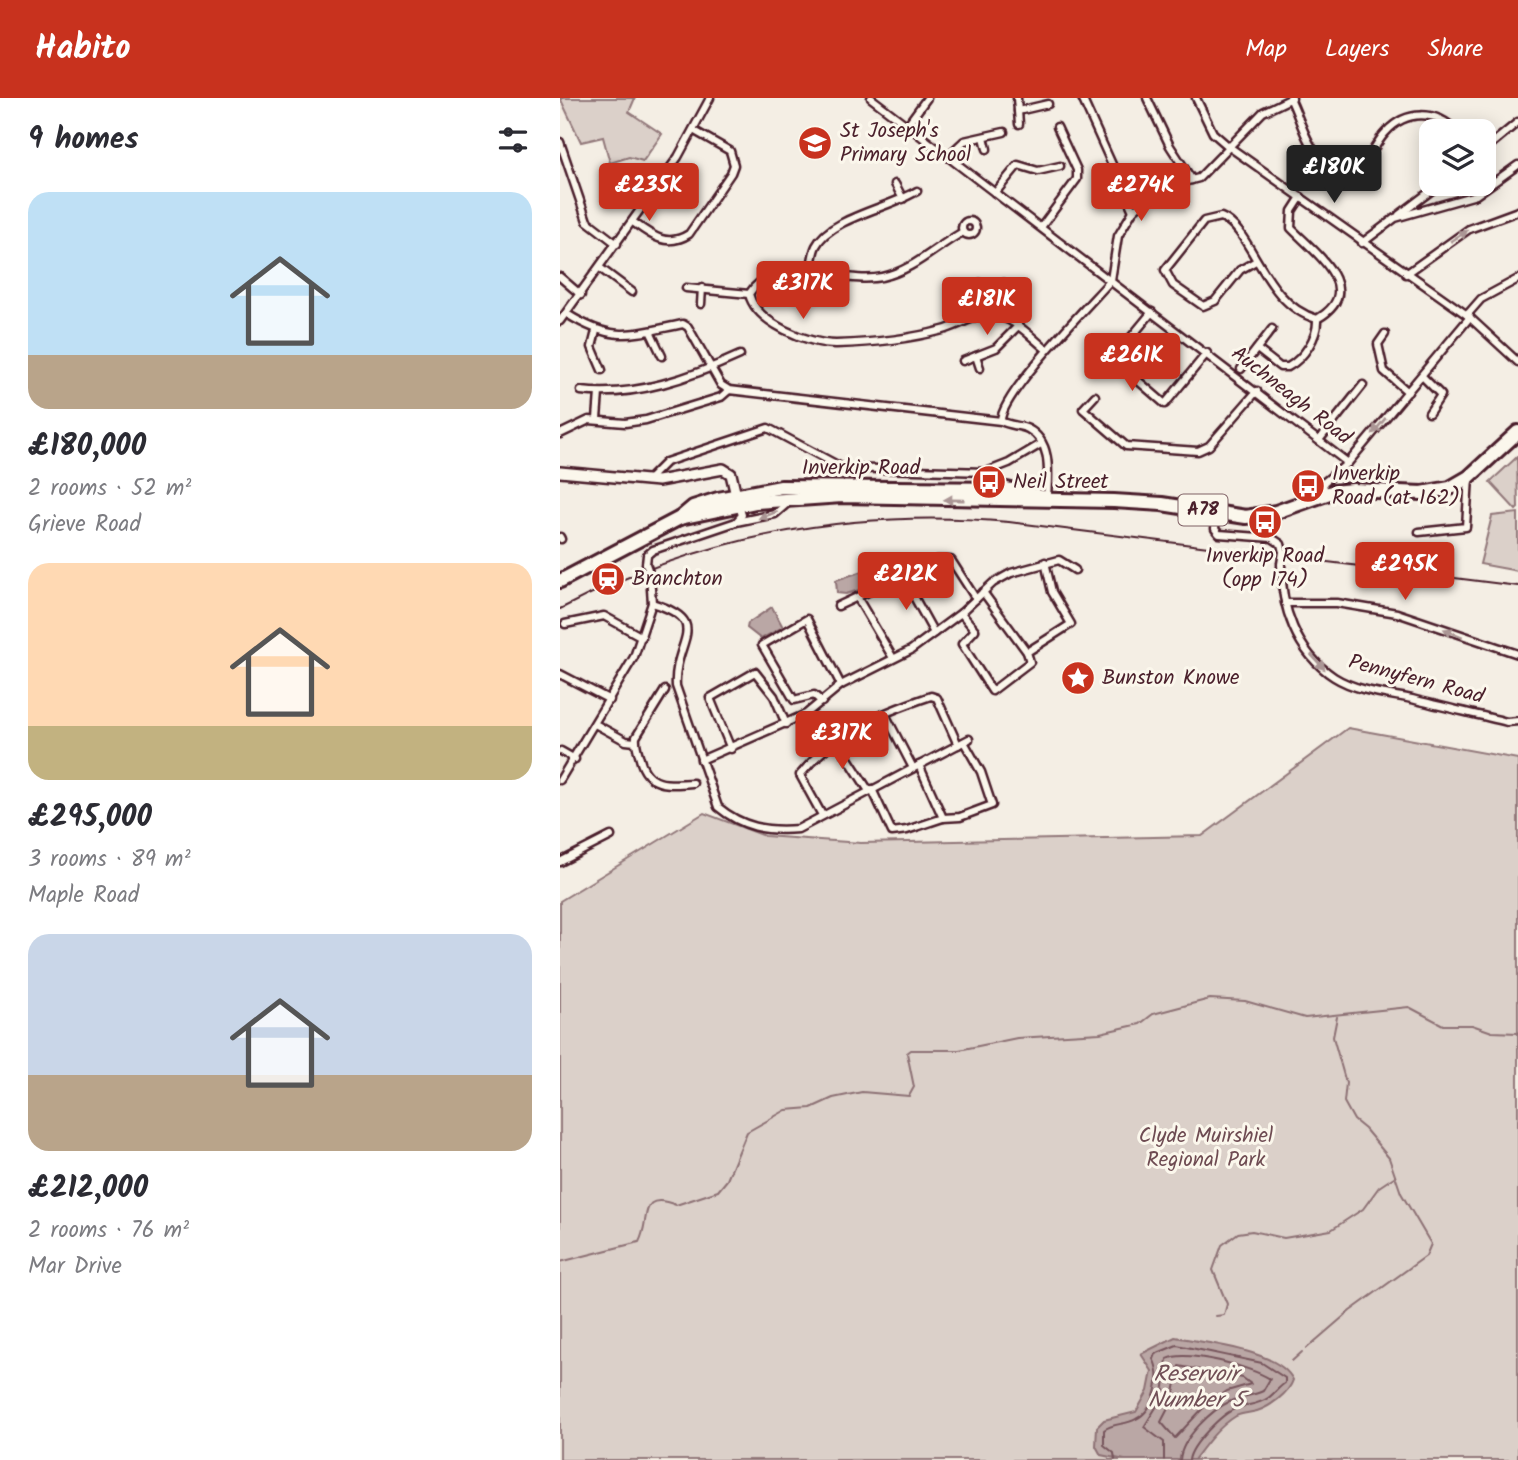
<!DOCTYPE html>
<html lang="en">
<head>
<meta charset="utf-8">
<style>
  :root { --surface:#fff; --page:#f2f2f3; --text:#2b2b33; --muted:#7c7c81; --accent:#c8321e }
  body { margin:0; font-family:Kalam,sans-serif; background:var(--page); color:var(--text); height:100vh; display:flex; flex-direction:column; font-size:26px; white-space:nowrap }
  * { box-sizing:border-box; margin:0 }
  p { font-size:23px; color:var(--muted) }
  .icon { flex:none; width:38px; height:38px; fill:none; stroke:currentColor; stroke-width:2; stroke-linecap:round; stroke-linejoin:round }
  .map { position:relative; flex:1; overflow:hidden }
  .panel { display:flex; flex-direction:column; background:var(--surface); width:560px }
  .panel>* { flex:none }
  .fabs { position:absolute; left:859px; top:21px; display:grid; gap:14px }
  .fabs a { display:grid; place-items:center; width:77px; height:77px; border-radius:14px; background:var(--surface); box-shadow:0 4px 18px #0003; font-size:35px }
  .price { position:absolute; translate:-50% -60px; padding:0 16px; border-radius:7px; background:var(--accent); color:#fff; font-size:23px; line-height:46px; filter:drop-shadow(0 2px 4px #0008) }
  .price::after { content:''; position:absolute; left:50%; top:42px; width:21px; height:16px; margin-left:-10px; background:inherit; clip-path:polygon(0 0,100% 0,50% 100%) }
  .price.current { background:#222; color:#fff }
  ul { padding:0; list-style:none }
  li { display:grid; align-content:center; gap:14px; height:371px; padding:0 28px }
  li span { display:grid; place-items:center; height:217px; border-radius:21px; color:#555 }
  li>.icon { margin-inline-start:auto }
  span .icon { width:126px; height:126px; fill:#fffc; stroke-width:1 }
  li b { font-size:30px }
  h2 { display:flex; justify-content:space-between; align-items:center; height:84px; padding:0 28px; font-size:30px }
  header { display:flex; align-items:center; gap:42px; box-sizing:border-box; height:98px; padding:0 35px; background:var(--accent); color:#fff }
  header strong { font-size:33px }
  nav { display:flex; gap:38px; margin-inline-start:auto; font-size:24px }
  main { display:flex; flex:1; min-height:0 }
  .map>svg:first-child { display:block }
</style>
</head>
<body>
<header>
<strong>Habito</strong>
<nav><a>Map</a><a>Layers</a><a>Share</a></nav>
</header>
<main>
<section class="panel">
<h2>9 homes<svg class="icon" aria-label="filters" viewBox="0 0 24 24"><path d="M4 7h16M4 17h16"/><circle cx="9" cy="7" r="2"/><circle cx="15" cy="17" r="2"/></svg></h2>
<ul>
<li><span style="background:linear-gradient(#bfe0f5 75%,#b9a48a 0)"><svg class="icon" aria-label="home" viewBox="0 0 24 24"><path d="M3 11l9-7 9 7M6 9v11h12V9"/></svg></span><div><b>£180,000</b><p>2 rooms · 52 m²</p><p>Grieve Road</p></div></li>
<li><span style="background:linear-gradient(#ffd9b3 75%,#c2b280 0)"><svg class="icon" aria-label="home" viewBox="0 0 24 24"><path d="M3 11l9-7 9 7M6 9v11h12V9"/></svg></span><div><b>£295,000</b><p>3 rooms · 89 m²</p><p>Maple Road</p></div></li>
<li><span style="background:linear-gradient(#c9d6e8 65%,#b9a48a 0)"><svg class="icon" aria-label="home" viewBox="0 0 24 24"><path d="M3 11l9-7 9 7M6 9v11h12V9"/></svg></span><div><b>£212,000</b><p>2 rooms · 76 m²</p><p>Mar Drive</p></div></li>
</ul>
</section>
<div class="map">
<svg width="958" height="1362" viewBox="0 0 958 1362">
  <rect width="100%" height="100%" fill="#f4eee4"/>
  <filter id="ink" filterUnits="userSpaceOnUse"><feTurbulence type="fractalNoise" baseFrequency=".0143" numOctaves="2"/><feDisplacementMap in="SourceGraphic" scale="14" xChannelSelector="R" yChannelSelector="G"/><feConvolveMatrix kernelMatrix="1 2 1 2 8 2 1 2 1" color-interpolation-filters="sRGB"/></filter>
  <g filter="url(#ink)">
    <!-- green -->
    <g fill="#dbd0c9" stroke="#92787a" stroke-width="2">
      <path d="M0,0h75l-6,14 33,22 -19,27 -14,-4 -19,6 -7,-26 -22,5z"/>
      <path d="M957,359l1,51 -2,2 -26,-28z"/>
      <path d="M958,415v58l-38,-7 12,-48z"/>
      <path d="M788,630l170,31v701h-958v-559l144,-88 61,23 96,7 341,-7z"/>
    </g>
    <!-- water -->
    <g fill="#baa7a5" stroke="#8d7174" stroke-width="2">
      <path d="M303,473l14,1 1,12 -32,10 -9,-1 -1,-13z"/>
      <path d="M212,509l11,20 -22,12 -14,-11 1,-5z"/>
      <path d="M615,1239c30,6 104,13 118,43 -4,13 -23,27 -36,31 -7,2 -15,2 -21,5 -18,11 -30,28 -42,44h-69l-24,-5 -5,-9 1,-19 7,-7 32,-8 12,-21 4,-20 -11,-17z"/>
    </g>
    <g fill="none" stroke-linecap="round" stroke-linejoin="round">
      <!-- shore -->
      <g stroke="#77555c" stroke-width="2">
        <path d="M619,1268l64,12 8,6 -24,7 -22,15 -30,32 -14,-16 12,-23z"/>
        <path d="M555,1362l-1,-7 -10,-8v-15c8,-7 22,-5 32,-11 19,-9 27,-44 17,-60l2,-5 22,-9 85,18 23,15v5c-6,4 -11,11 -17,15 -10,7 -20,6 -31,10 -15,5 -46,37 -48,52"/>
        <path d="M604,1362v-18l-20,-15 19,-31 4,-37c19,-10 85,8 103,20l-7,12c-10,5 -22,5 -32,10 -19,8 -50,38 -51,59"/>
      </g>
      <!-- stream -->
      <g stroke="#8d7174" stroke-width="2">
        <path d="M0,1164l79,-20c12,-22 -2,-52 37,-37l42,-14 9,-11 20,-48 39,-22 25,-2 22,-10 29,-6 47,4 5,-9 -7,-34 4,-3h48l58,-12 83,-5 40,-9 13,-10 57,-15 35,2 60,17 104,-11 34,18h29l20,7 26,1"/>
        <path d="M656,1218l8,-1 3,-11 -14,-34 9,-25 16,-12 14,-2 32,7 47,-8 32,-21 16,-22 15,-10"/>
        <path d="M747,1250l43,-37 76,-55 5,-12 -30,-51 -12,-35 -24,-29 -11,-9 -10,-18 2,-19 -13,-46 4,-20"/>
        <path d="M732,1263l10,-9"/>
      </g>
      <!-- street casing -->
      <g stroke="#4a1f2b" stroke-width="11">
        <g id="street">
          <path d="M311,0l477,365"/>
          <path d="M457,0l2,26"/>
          <path d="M522,0l51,113"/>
          <path d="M587,0l23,48 22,34"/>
          <path d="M636,0l17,35 15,13 239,169 51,47"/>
          <path d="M730,0c9,18 15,43 28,58 11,13 38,15 49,2 7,-7 11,-18 19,-26 20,-22 50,-22 70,-1"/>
          <path d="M458,13l30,-7"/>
          <path d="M348,26l19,-26"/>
          <path d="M424,39l3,12"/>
          <path d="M0,44l27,79 30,23"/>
          <path d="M924,52l34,-28"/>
          <path d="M389,57l15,-14 40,-9"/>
          <path d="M335,86l8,15"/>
          <path d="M435,95l23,-28 20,6 22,-5"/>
          <path d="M839,117l41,-31"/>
          <circle cx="409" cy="130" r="7"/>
          <path d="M73,124c19,14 34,26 56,12l42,-61 3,-8 -4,-14 -37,-21"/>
          <path d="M482,128l35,-47v-9l-20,-43"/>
          <path d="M403,134c-28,15 -49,38 -81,45 -40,8 -108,-23 -133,17 7,29 59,50 87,50 34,-1 74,-5 107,-14 15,-4 30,-15 46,-15 22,-1 42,22 58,35"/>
          <path d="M802,145l33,-25 81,-23 42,-30"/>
          <path d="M696,163l-16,9 -25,31 -12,5 -30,-21 -8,-15 39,-49 17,-4c32,12 42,87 96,102 51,-29 -3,-67 -26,-91l1,-17 9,-14"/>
          <path d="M40,170l32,24"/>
          <path d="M250,176c2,-9 2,-20 6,-28 14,-28 73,-38 101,-55"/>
          <path d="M846,176l63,-45 49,-18"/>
          <path d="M0,179l21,18"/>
          <path d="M551,182l7,-44 15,-25 20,-18 15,-7 31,-8 64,-66 29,-14"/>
          <path d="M420,185l12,4 12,-4"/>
          <path d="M126,190l63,6"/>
          <path d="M141,206l1,-16"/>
          <path d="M592,214l-39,47 52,45 42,-51"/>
          <path d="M7,216c48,30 65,20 116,10l5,3 33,58 8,5"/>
          <path d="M429,216l3,-27"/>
          <path d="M907,217l14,-16 37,-20"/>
          <path d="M0,223l118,-164 32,-59"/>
          <path d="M36,233l-4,16 10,23"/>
          <path d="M91,235l11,23"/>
          <path d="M825,236l-7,10 6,27 24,21"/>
          <path d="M697,251l23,18h8c16,-9 30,-30 29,-48"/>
          <path d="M416,258l4,12"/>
          <path d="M403,263l33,-13 22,-22"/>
          <path d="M681,271l31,-40"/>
          <path d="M862,278l19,19 -12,18"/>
          <path d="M21,293c53,7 111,-14 159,-36"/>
          <path d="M535,298l-12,13 43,37 72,5 11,-5 48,-55"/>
          <path d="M37,321l2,-26"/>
          <path d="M441,323c-1,-26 89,-117 110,-141"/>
          <path d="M0,336l29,-14 36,3 21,-3 75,-23 8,-7 272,31c9,5 19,4 27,8 25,13 20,46 19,69"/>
          <path d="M760,341l43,-54"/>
          <path d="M87,383l19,-19 102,-34 75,40 143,4 23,-9 32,-19"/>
          <path d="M765,396l-2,-11 25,-20 122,-146"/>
          <path d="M656,415l-1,16 4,5 53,4 9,6 2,8"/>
          <path d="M176,424l39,-8 15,-13"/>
          <path d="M859,434l47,-5 3,-50"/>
          <path d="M0,439l1,2"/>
          <path d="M86,466l1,-9 6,-5 83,-28 6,-7 -3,-9"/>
          <path d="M721,466c0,43 15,88 53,113 22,14 53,17 78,22 31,8 63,15 95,23l11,-1"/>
          <path d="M343,479l31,56"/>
          <path d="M423,494l44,60"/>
          <path d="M297,499l36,61"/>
          <path d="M92,505c62,19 21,38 24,83l42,121c24,20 49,25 80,22l171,-90"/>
          <path d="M725,505h52l60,10 121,41"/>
          <path d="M278,508l99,-46h14l25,39"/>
          <path d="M401,515l14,17 -13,14 30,47 38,-29 -3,-10 44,-28 -19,-32 -7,-30"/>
          <path d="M5,526l39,-8 38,21"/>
          <path d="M0,576l50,26"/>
          <path d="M105,592l-29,47c-1,7 2,14 4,22 7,28 28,26 53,24"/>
          <path d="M262,604l-8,-7 -20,5 -32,-55 45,-26 34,66"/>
          <path d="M325,616l28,54"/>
          <path d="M35,626l31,17 9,1"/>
          <path d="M275,640l34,53"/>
          <path d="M171,651l-21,-51 45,-26 19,24 12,28"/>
          <path d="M1,653l14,8"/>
          <path d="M141,662l105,-46 35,-29 70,-35 50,-37 32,-30 18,-10 48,-13 16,10"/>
          <path d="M359,667l24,53"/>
          <path d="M0,682l74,-123 18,-54 -2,-28"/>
          <path d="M312,691l20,43 15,-2 36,-12 17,-1 32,-12 -11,-33 -17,-30"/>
          <path d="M262,717l-22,-40c36,-44 78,-61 131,-79l6,2 21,47"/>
          <path d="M0,764l51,-26"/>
        </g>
      </g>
      <!-- secondary casing -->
      <g stroke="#4a1f2b" stroke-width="14">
        <path id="secondary" d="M0,374l98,9 65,-12 8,5 6,26"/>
      </g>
      <!-- highway casing -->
      <g stroke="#4a1f2b" stroke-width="18">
        <g id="highway">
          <path d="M120,420l76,-16 86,-6 272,5 48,3 84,13 30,-5 56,-20 21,-2 69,3 28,-5 19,-11 49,-45"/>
          <path d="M0,483l120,-63 13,-11 25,-8 63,-12 226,2 36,8"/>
        </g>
      </g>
      <!-- street -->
      <use href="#street" stroke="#fbf7ec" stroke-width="6"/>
      <!-- secondary -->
      <use href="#secondary" stroke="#fbf7ec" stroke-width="9"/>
      <!-- highway -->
      <use href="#highway" stroke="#fbf7ec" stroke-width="12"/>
      <!-- rail -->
      <path stroke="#4a1f2b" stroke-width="2" d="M0,511c139,-73 292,-101 449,-87l509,64"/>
      <!-- street-bridge casing -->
      <g stroke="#4a1f2b" stroke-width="11" stroke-linecap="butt">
        <g id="street-bridge">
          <path d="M86,466l4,11"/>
          <path d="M721,466l2,-12"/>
        </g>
      </g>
      <!-- street-bridge -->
      <use href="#street-bridge" stroke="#fbf7ec" stroke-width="6"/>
    </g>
    <!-- one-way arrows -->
    <defs><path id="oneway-solid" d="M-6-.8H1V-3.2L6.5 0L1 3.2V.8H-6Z" transform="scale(1.75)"/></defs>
    <g fill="#ab9695">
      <use href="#oneway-solid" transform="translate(899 138) rotate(-33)"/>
      <use href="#oneway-solid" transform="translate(819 328) rotate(130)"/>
      <use href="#oneway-solid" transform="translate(394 402) rotate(-179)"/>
      <use href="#oneway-solid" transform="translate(208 417) rotate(159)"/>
      <use href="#oneway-solid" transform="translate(893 535) rotate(-157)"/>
      <use href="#oneway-solid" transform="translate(758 564) rotate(48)"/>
    </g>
  </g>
  <!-- icons -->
  <defs>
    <g id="school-disc" transform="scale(1.75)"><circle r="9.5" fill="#c8321e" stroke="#fbf7ec"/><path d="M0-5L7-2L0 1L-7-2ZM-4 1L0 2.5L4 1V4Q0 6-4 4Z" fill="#fff"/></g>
    <g id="bus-disc" transform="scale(1.75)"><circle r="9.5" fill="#c8321e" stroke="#fbf7ec"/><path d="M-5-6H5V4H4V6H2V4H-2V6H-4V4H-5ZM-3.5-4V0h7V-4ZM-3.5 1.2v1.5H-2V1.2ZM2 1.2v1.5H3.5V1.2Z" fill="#fff"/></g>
    <g id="station-disc" transform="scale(1.75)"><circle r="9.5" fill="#c8321e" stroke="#fbf7ec"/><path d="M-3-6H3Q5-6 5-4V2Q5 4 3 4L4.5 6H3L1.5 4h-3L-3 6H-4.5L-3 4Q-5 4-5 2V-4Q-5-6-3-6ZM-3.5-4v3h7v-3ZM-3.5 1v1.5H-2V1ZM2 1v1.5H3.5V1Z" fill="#fff"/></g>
    <g id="sight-disc" transform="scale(1.75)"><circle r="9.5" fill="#c8321e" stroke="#fbf7ec"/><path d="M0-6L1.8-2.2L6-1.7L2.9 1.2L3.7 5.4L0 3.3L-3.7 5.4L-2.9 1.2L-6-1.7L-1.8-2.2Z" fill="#fff"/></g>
  </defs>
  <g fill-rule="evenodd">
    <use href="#school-disc" x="255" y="45"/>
    <use href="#bus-disc" x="429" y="384"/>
    <use href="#bus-disc" x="748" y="388"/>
    <use href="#bus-disc" x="705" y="424"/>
    <use href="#station-disc" x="48" y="481"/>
    <use href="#sight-disc" x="518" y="580"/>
  </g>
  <g text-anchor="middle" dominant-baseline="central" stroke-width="6" stroke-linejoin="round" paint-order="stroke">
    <!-- shield labels -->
    <rect fill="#fbf7ec" stroke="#7f6065" stroke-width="2" x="618.5" y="396.5" width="49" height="31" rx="5"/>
    <g font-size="19" font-weight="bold" fill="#4a1f2b">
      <text x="643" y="412">A78</text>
    </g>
    <!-- poi labels -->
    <g font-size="21" fill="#4a1f2b" stroke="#fbf7ec" text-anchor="start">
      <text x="280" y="33">St Joseph's<tspan x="280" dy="24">Primary School</tspan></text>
      <text x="772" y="376">Inverkip<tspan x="772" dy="24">Road (at 162)</tspan></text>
      <text x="453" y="384">Neil Street</text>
      <text x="705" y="458" text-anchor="middle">Inverkip Road<tspan x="705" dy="24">(opp 174)</tspan></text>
      <text x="72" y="481">Branchton</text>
      <text x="542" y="580">Bunston Knowe</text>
    </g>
    <!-- street labels -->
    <g font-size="21" fill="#4a1f2b" stroke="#fbf7ec">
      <text transform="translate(731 298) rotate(38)">Auchneagh Road</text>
      <text x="301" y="370">Inverkip Road</text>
      <text transform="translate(856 582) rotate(15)">Pennyfern Road</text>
    </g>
    <!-- park labels -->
    <g font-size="21" fill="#6e4b52" stroke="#fbf7ec">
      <text x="646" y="1038">Clyde Muirshiel<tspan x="646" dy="24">Regional Park</tspan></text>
    </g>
    <!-- water labels -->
    <g font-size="23" font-style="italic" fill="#714f56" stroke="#fbf7ec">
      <text x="636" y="1277">Reservoir<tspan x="636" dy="26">Number 5</tspan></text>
    </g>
  </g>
</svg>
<div class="fabs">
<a><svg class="icon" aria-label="layers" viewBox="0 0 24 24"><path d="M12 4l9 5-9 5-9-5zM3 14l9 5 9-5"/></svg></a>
</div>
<b class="price current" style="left:774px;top:107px">£180K</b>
<b class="price" style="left:89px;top:125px">£235K</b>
<b class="price" style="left:581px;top:125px">£274K</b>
<b class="price" style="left:243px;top:223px">£317K</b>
<b class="price" style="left:427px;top:239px">£181K</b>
<b class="price" style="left:572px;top:295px">£261K</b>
<b class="price" style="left:845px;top:504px">£295K</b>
<b class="price" style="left:346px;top:514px">£212K</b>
<b class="price" style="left:282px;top:673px">£317K</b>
</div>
</main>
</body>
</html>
